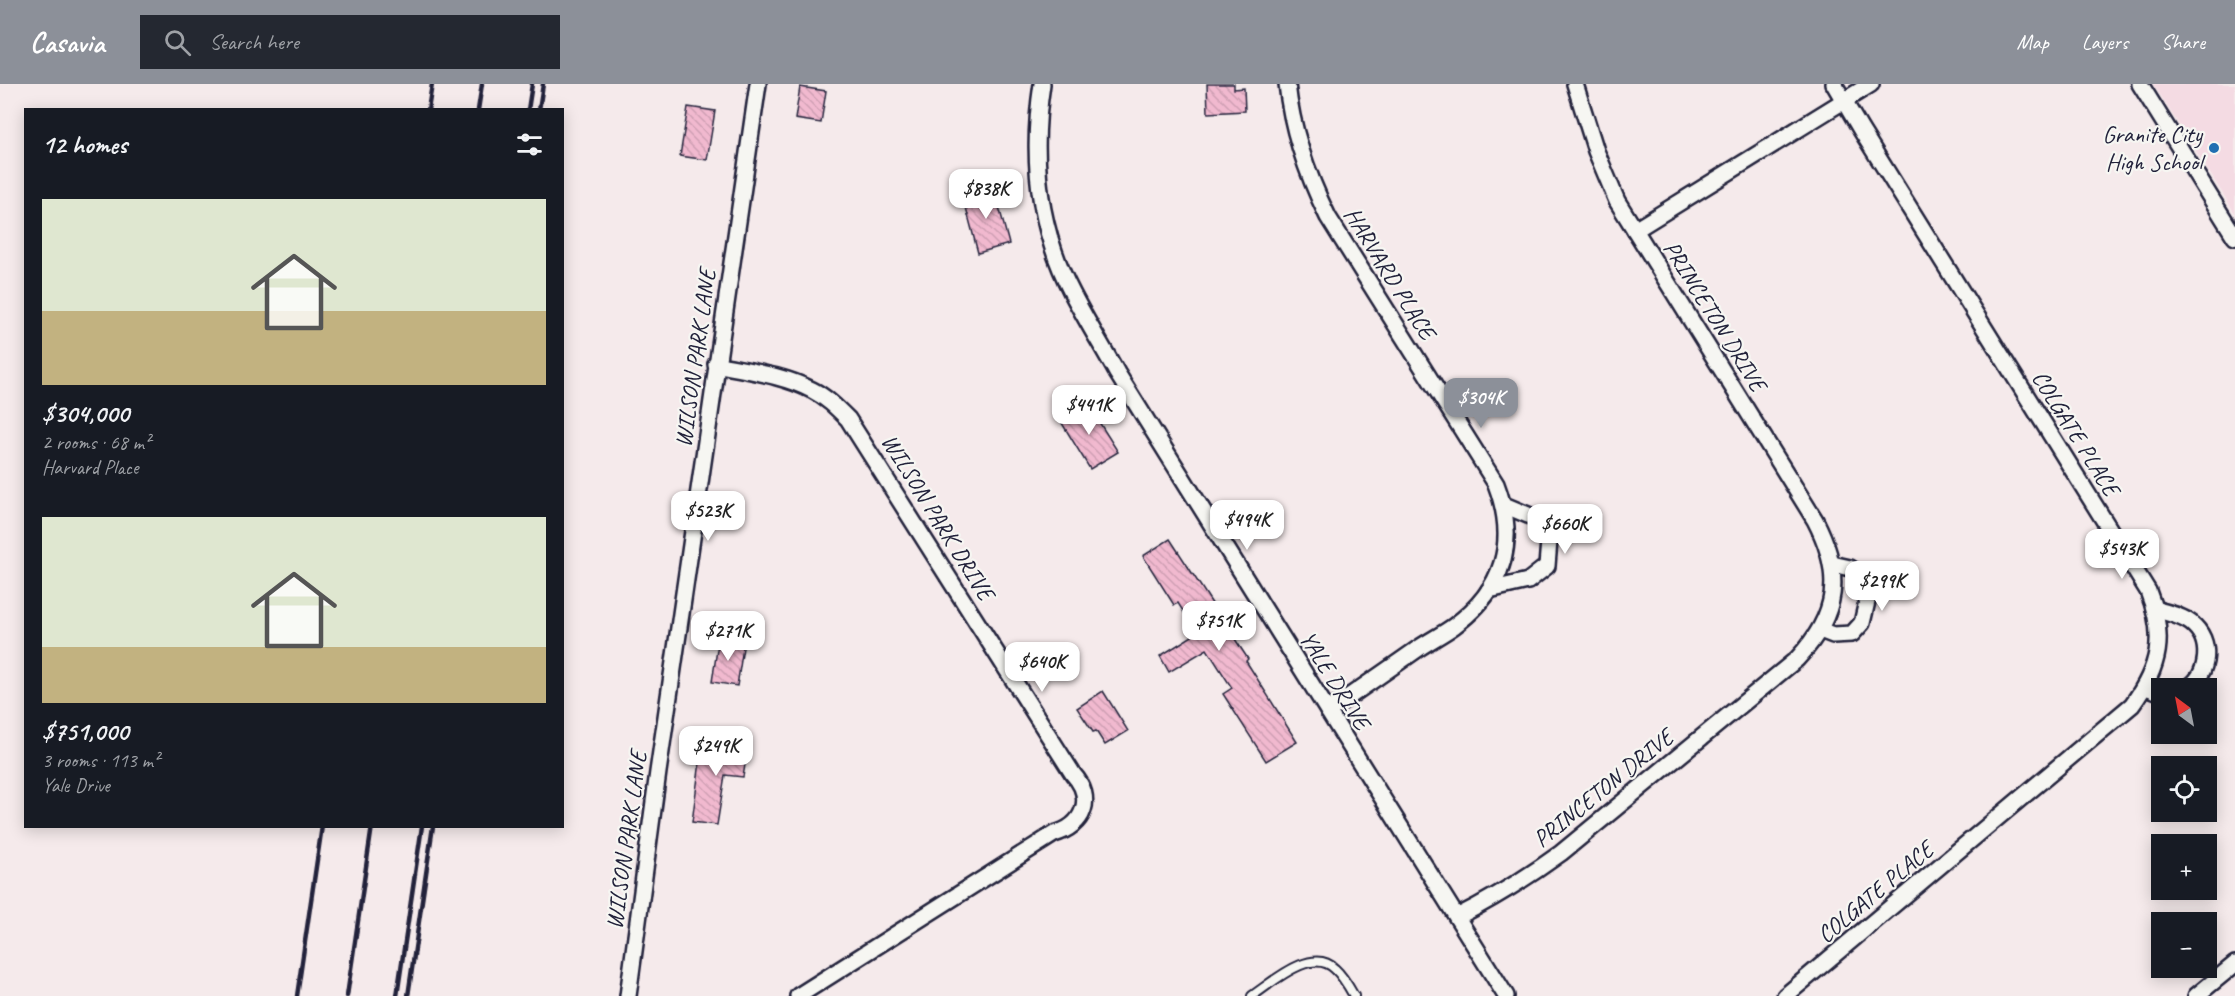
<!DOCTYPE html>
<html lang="en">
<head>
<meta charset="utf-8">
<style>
  :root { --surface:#171b24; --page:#242831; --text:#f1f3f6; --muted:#9ea1a6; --accent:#8c9099 }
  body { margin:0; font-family:Caveat,sans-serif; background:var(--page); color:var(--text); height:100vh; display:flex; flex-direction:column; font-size:22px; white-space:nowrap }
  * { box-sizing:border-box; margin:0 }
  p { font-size:20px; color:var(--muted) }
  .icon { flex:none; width:33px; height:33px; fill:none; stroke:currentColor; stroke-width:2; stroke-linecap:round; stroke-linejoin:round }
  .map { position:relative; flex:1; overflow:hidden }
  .panel { position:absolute; left:24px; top:24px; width:540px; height:720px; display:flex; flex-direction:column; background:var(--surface); border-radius:0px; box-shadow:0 3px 15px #0003 }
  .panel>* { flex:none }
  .needle { width:39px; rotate:328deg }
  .fabs { position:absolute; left:2151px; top:594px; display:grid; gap:12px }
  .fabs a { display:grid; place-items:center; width:66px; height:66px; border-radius:0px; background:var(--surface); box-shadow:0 3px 15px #0003; font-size:30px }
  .price { position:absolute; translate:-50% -51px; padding:0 14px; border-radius:12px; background:#fff; color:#222; font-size:20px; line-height:39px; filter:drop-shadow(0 2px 3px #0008) }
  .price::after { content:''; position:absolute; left:50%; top:36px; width:18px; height:14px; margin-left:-9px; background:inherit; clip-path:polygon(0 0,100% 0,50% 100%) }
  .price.on { background:var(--accent); color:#fff }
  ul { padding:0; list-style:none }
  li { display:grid; align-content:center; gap:12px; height:318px; padding:0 18px }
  li span { display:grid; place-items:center; height:186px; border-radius:0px; color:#555 }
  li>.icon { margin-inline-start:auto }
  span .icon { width:108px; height:108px; fill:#fffc; stroke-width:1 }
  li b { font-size:26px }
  h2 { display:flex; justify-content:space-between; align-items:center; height:72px; padding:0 18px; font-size:26px }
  header { display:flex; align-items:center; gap:36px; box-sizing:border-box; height:84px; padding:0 30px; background:var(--accent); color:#fff }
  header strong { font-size:28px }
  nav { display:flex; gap:33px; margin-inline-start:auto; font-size:21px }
  .search { width:420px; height:54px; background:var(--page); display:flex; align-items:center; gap:15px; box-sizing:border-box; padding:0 21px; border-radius:0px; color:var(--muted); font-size:22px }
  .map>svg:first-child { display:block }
</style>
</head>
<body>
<header>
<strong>Casavia</strong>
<div class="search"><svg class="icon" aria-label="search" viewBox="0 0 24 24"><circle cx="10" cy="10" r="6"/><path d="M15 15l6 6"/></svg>Search here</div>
<nav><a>Map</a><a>Layers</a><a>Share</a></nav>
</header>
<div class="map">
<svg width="2235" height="912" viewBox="0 0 2235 912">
  <defs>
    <pattern id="building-back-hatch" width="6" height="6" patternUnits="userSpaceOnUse" patternTransform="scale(1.5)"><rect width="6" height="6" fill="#f1b9cf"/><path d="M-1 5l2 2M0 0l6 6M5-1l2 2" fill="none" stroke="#ce9fb3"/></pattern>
  </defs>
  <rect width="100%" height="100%" fill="#f5eaeb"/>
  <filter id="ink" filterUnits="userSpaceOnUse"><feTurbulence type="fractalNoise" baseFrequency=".0167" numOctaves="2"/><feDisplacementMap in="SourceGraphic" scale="12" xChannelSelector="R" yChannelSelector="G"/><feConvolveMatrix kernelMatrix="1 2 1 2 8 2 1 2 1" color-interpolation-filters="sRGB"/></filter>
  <g filter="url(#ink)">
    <!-- built -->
    <path fill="#f4dbe3" d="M2153,0h82v129z"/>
    <!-- building -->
    <g fill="url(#building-back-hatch)" stroke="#22223b" stroke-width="1.5">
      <path d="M1207,0h27v5l10,-1 1,23 -37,2z"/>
      <path d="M800,3l26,4 -5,32 -26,-4z"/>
      <path d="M688,23l27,4 -8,49 -27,-4z"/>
      <path d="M994,104l15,56 -31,9 -15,-57z"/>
      <path d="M1087,319l31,49 -28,17 -30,-49z"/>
      <path d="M1170,455l78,120 -2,2 51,81 -31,19 -43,-67 9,-6 -25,-39 -38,23 -9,-16 37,-23 -19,-30 -4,2 -31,-49z"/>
      <path d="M719,553l25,4 -7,45 -25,-4z"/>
      <path d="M1103,607l25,40 -23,14 -9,-14 -3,1 -16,-24z"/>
      <path d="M703,655l45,7 -5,31 -18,-2 -8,50 -25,-3z"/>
    </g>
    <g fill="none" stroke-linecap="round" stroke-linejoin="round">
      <!-- service casing -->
      <g stroke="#22223b" stroke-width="12">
        <path id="service" d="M1252,912c21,-14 60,-50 83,-27 8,7 14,18 19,27"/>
      </g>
      <!-- minor casing -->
      <g stroke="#22223b" stroke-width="20">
        <g id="minor">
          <path d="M1042,0c-11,72 -4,144 30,209 14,27 30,53 45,80l389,623"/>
          <path d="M1287,0c5,48 20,90 41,133l168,267c22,58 8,105 -42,142 -11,8 -23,14 -35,22 -30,21 -60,42 -91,63"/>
          <path d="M2140,0l95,153"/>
          <path d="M1635,146l236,-146"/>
          <path d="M716,280c32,7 67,11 96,26 14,7 25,18 36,29l225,355c22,24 11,52 -19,60l-256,162"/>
          <path d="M1489,506l39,-9 19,-15 2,-25 -9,-21 -36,-15"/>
          <path d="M2155,525c12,4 26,6 36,14 22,17 18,51 -3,65"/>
          <path d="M1820,546l13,5 19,-1 10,-11 7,-30 -6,-16 -13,-9 -18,-4"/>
          <path d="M2146,603l16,6"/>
          <path d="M1457,833c37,-19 71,-40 104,-64l236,-194c42,-45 46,-85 18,-139l-198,-319 -21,-50 -21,-67"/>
          <path d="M628,912l30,-224 100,-688"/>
          <path d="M1785,912l347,-291c28,-38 34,-69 16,-114l-287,-461 -27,-46"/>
          <path d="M2196,912l39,-32"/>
        </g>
      </g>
      <!-- service -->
      <use href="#service" stroke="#f6f6f2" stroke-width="8"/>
      <!-- minor -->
      <use href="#minor" stroke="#f6f6f2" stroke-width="15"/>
      <!-- rail -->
      <g stroke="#22223b" stroke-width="4.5">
        <path d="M428,26l4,-26"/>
        <path d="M478,26l4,-26"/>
        <path d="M528,26l4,-26"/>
        <path d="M539,26l4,-26"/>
        <path d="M297,912l25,-170"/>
        <path d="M347,912l25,-170"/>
        <path d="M397,912l25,-170"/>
        <path d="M408,912l25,-170"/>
      </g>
    </g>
  </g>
  <!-- markers -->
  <circle fill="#1f6fb2" stroke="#f6f6f2" stroke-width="2" cx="2214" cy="64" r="6"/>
  <g text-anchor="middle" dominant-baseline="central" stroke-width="4.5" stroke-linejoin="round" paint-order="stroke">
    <!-- poi labels -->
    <g font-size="24" fill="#22223b" stroke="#f6f6f2" text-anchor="end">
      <text x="2202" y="50">Granite City<tspan x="2202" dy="28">High School</tspan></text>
    </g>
    <!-- street labels -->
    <g font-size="24" fill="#22223b" stroke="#f6f6f2">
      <text transform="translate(1390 189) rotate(58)">HARVARD PLACE</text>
      <text transform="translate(1715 232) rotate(58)">PRINCETON DRIVE</text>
      <text transform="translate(695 274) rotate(-82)">WILSON PARK LANE</text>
      <text transform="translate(2076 349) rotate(58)">COLGATE PLACE</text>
      <text transform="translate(938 433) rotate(58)">WILSON PARK DRIVE</text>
      <text transform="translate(1335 596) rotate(58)">YALE DRIVE</text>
      <text transform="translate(1603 704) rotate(-39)">PRINCETON DRIVE</text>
      <text transform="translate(626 756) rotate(-82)">WILSON PARK LANE</text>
      <text transform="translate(1875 808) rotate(-40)">COLGATE PLACE</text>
    </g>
  </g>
</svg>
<div class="fabs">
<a><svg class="needle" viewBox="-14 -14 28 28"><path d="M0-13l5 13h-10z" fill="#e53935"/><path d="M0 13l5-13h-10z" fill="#9ea1a6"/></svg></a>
<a><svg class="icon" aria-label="locate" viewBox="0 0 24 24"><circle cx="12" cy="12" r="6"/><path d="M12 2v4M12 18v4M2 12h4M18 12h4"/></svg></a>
<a>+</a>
<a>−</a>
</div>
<b class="price" style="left:986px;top:136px">$838K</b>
<b class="price on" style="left:1481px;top:345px">$304K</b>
<b class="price" style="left:1089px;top:352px">$441K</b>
<b class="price" style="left:708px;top:458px">$523K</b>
<b class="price" style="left:1247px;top:467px">$494K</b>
<b class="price" style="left:1565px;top:471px">$660K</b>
<b class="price" style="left:2122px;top:496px">$543K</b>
<b class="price" style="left:1882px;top:528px">$299K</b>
<b class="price" style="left:1219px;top:568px">$751K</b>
<b class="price" style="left:728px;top:578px">$271K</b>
<b class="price" style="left:1042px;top:609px">$640K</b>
<b class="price" style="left:716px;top:693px">$249K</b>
<section class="panel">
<h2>12 homes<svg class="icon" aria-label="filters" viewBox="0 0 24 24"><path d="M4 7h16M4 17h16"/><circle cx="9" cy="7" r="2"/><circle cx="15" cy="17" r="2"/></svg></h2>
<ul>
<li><span style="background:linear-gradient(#dfe7d0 60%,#c2b280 0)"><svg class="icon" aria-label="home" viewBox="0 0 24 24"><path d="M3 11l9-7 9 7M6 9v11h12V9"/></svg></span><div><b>$304,000</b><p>2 rooms · 68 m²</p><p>Harvard Place</p></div></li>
<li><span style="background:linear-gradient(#dfe7d0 70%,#c2b280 0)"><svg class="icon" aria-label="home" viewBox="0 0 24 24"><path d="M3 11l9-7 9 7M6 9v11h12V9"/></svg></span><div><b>$751,000</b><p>3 rooms · 113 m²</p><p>Yale Drive</p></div></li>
</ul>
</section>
</div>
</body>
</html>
